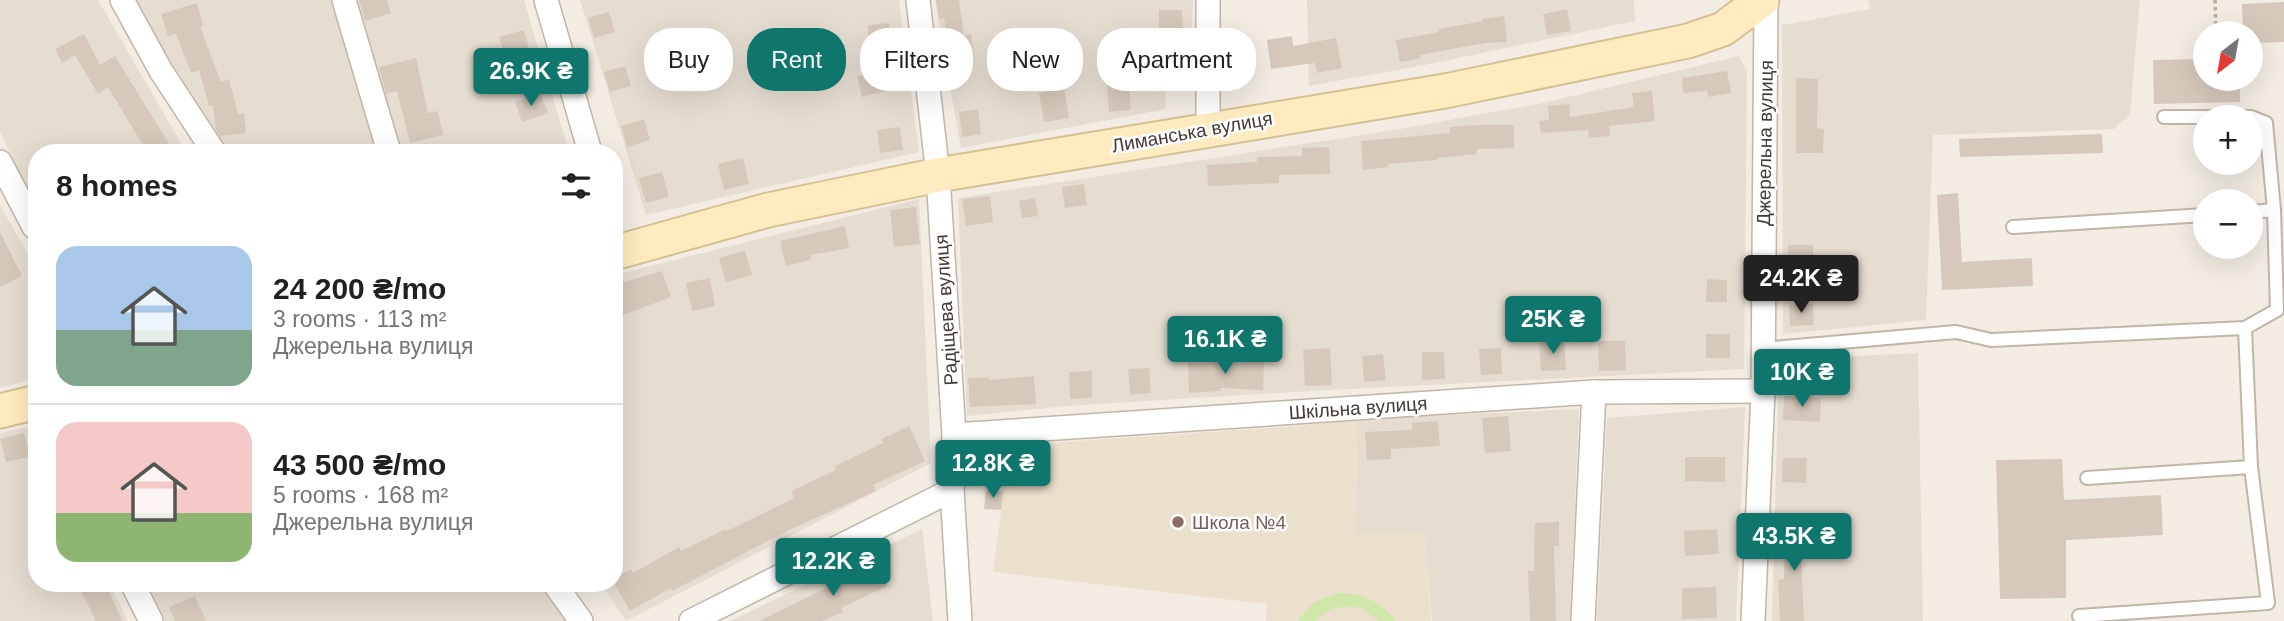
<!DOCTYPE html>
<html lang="en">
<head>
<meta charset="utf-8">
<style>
  :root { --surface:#fff; --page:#f2f2f2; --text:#202124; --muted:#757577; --line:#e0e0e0; --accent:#0f766e }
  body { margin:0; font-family:Helvetica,sans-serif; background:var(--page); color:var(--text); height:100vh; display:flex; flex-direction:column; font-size:26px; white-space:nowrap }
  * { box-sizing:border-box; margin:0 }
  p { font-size:23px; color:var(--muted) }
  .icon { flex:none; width:38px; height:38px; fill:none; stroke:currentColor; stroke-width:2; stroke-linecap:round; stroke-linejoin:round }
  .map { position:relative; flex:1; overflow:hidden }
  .drawer { position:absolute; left:28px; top:144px; width:595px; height:448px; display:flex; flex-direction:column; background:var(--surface); border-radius:28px; box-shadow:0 7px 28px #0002 }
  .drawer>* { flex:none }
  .banner { position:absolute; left:644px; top:28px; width:665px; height:63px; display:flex; gap:14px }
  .needle { width:46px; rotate:211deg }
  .controls { position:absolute; left:2193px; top:21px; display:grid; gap:14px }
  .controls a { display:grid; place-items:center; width:70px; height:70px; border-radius:50%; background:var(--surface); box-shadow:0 7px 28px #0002; font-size:35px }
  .price { position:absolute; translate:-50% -60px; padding:0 16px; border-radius:7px; background:var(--accent); color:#fff; font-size:23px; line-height:46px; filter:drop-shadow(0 2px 4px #0008) }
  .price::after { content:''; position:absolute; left:50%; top:42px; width:21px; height:16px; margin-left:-10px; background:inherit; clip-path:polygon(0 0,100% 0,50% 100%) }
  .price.active { background:#222; color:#fff }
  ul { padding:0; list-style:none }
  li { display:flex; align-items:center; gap:21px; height:175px; padding:0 28px }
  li+li { border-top:2px solid var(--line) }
  li span { display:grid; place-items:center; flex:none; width:196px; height:140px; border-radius:21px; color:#555 }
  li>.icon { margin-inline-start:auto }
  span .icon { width:84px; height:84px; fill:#fffc; stroke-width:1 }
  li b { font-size:30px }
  h2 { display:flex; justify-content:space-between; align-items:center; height:84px; padding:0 28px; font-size:30px }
  .pill { padding:0 24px; border-radius:28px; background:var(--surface); box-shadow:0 7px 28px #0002; font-size:24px; line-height:63px }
  .pill.active { background:var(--accent); color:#fff }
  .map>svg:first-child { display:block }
</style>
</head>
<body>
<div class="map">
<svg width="2284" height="621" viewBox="0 0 2284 621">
  <rect width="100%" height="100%" fill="#f2ece3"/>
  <!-- residential -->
  <g fill="#e6ddd1">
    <path d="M0,0h98l88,152h-149v57l-37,-77z"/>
    <path d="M136,0h201l43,152h-156l-44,-70z"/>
    <path d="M356,0h168l45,152h-168z"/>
    <path d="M580,0h319l20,152 -273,63z"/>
    <path d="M935,0h258l-1,29 -55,5h26l3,75 -205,39z"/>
    <path d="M1307,0h327l1,21 -205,43 -121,22z"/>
    <path d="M1868,0h272l-10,114 -16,15 -181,6 -7,185 -143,14 -1,-309 88,-16z"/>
    <path d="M1739,56l8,15 -3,298 -451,23 -227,14 -99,10 -9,-218 442,-69 143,-26z"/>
    <path d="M919,199l12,264 -305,158 -25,-38h13v-308z"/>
    <path d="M0,205l37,65v108l-37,10z"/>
    <path d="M1918,353l5,268h-151l7,-261z"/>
    <path d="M1745,407l-9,214h-139l10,-203z"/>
    <path d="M1579,409l-9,212h-138l-8,-88 -68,1 1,-115z"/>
    <path d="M32,426l5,9v148h72l19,38h-128v-188z"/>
    <path d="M922,529l11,92h-203z"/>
    <path d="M144,583h395l27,38h-403z"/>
  </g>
  <!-- education -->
  <path fill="#ebe0cc" d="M1357,419l-1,114 68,-1 7,89h-165l1,-17 -274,-32 8,-60 4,-66 291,-20z"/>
  <!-- green -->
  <path fill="#d0e7aa" d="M1337,593c26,0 43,8 59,28h-17l-19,-13 -13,-2 -16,3 -17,12h-17l16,-18z"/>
  <!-- building -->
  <g fill="#d6c9bb">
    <path d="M359,0h28l4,13 -26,8z"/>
    <path d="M936,0h23l5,35 7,-1 3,23 -24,3 -6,-42 -5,1z"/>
    <path d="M2284,2v40l-34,1v-10h-7l-1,-29z"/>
    <path d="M197,3l6,23 -3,1 21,55 8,-3 9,35 6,-1 2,20 -26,3 -4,-6 -3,-25 -4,1 -10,-36 -8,3 -15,-39 -8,2 -7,-22z"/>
    <path d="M1567,9l4,22 -24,4 -4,-21z"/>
    <path d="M1159,10h23l1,19h-24z"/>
    <path d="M609,12l6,20 -21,6 -6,-20z"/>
    <path d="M1504,16l3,26 -22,1 -65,12 1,3 -21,4 -4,-22 43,-8v-3l44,-8 -1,-2z"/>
    <path d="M889,23l2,21 -22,2 -1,-21z"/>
    <path d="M524,30l7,25 -25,7 -7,-25z"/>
    <path d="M84,34l16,31 15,-9 59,96h-27l-39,-65 -10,7 -23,-39 -13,8 -7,-14z"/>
    <path d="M1292,36l1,10 43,-8 6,30 -25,5 -2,-10 -44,6 -4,-29z"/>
    <path d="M416,58l12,55 10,-2 5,24 -33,8 -13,-52 -11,3 -7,-27z"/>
    <path d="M2205,59v20h35v23l-86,2 -1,-44z"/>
    <path d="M625,66l6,20 -21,6 -6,-20z"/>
    <path d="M881,70l5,21 -24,6 -5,-21z"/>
    <path d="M1727,71l4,22 -23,4 -1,-6 -24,2 -1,-15z"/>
    <path d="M1796,78l22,1 -1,49 7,1 -1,24h-27z"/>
    <path d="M1129,83l2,27 -22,2 -2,-27z"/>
    <path d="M1064,88l5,30 -25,4 -5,-29z"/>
    <path d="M1652,91l3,30 -46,5 1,10 -21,2 -1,-8 -47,3 -2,-12 10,-1 -1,-14 21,-2 1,13 64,-10 -2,-14z"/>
    <path d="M540,93l8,20 -26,9 -7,-20z"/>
    <path d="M978,109l3,25 -19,3 -3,-25z"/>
    <path d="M644,119l6,21 -23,7 -6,-21z"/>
    <path d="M1477,125h37v23l-37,1v5l-40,4v2l-49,4 1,3 -26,3 -2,-29 89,-8v-6z"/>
    <path d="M900,127l3,23 -23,3 -3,-23z"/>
    <path d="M2102,134l1,19 -143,4 -1,-18z"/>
    <path d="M1329,147l1,27 -51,1v8l-71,3 -1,-21 50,-3v-5l45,-1v-8z"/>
    <path d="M743,158l6,26 -25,6 -6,-26z"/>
    <path d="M662,172l7,25 -23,6 -7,-25z"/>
    <path d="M1084,184l3,21 -22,3 -3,-21z"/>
    <path d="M1958,193l4,69 70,-4 1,28 -91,4 -5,-95z"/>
    <path d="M990,196l3,26 -27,4 -4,-27z"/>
    <path d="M1035,198l3,18 -16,2 -3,-17z"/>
    <path d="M916,207l4,37 -26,3 -4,-37z"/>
    <path d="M845,226l4,22 -39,7 1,5 -25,6 -6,-25z"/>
    <path d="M0,232l22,44 -22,11z"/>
    <rect x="1788" y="245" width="25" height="23"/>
    <path d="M745,251l7,24 -26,7 -7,-24z"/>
    <path d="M662,271l9,26 -50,19 -7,-17v-14z"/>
    <path d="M710,278l5,28 -23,5 -6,-28z"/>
    <path d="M1707,279l20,1v22h-21z"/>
    <path d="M1813,304l1,21 -24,1 -1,-21z"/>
    <rect x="1706" y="334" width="24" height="24"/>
    <path d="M1564,341l2,29 -25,1 -2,-28z"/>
    <path d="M1598,341h27l1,29 -27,1z"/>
    <path d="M1330,348l2,37 -27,1 -2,-36z"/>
    <path d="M1501,348l1,26 -21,1 -2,-26z"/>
    <path d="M1422,352h22l1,27 -23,1z"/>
    <path d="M1383,354l3,26 -22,2 -2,-26z"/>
    <path d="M1243,361l21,1 -1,28 -42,-2v3l-32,2 -1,-30z"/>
    <path d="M1149,368l2,25 -21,2 -2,-26z"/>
    <path d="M1092,371v27l-22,1 -1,-27z"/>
    <path d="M1034,376l2,28 -66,3 -2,-29 21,-1 1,3z"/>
    <path d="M1784,396l37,2 -1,24 -37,-2z"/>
    <path d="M1508,416l3,35 -26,2 -3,-35z"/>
    <path d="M1438,421l2,25 -49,3v10l-24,1 -2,-28 47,-2v-7z"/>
    <path d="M909,426l16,35 -52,24 3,6 -87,39 -117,61 -1,-3 -41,23 -16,-28v-5l17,-9 2,4 46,-26 2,4 45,-22 1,2 67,-33 -3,-7 45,-21 -1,-4 48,-23 -2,-4z"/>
    <path d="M24,433l6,24 -24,5 -6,-23z"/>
    <path d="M1685,457h40v25l-40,-1z"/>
    <path d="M1783,458h24l-1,25 -24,-1z"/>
    <path d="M2062,459l2,41 97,-5 2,40 -97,5v58l-66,1 -4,-139z"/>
    <path d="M986,490l17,1 -2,19 -17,-1z"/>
    <path d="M1559,522v24h-5l2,75h-26l-2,-50h6l1,-48z"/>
    <path d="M1784,528l30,1v25h-13l3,67h-24l-2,-41 6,-1z"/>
    <path d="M1717,529l2,25 -34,2 -1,-25z"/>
    <path d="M876,564l11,22 -46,22 2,4 -21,9h-63z"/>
    <path d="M77,583h27l19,38h-27z"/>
    <path d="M1716,587l1,31 -35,1v-31z"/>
    <path d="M195,596l11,25h-31l-6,-14z"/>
  </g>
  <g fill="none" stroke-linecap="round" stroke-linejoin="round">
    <!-- lane casing -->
    <g stroke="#c0b6a8" stroke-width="16">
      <g id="lane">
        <path d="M2164,117h87l15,6 8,87"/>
        <path d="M2013,227l192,-12"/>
        <path d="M1762,349l194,-17 35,8 254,-12 32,-18 -3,-100 -24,2"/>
        <path d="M2087,478l164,-11"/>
        <path d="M2079,616l189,-13 -17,-136 -6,-139"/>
      </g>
    </g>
    <!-- street casing -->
    <g stroke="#c0b6a8" stroke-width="26">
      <g id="street">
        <path d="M122,0l39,71 53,81"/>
        <path d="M344,0l45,152"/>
        <path d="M546,0l44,152"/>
        <path d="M918,0l20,175 16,260 -2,55 8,131"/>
        <path d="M1208,129v-129"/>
        <path d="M0,162l34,65"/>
        <path d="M954,435l640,-43 169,-1"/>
        <path d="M132,583l19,38"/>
        <path d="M554,583l27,38"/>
        <path d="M691,621l261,-131"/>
        <path d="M1583,621l11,-229"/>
        <path d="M1753,621l10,-230 3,-391"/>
      </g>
    </g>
    <!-- secondary casing -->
    <g stroke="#d6bf93" stroke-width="37">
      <g id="secondary">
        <path d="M614,253l154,-43 170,-35 507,-84 243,-50 35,-12 39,-29"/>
        <path d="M0,411l37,-9"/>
      </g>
    </g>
    <!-- path -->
    <path stroke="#bfad96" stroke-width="3.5" stroke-dasharray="3.5 3.5" stroke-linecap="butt" d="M2215,0l1,33"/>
    <!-- lane -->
    <use href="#lane" stroke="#fff" stroke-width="12"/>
    <!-- street -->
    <use href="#street" stroke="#fff" stroke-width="23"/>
    <!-- secondary -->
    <use href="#secondary" stroke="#ffebbf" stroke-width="33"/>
  </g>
  <!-- markers -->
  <circle fill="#8d6e63" stroke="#fff" stroke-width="2.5" cx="1178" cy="522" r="7"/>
  <g text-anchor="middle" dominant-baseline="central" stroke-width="5" stroke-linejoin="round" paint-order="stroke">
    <!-- street labels -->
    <g font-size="19" fill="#433c33" stroke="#fff">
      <text transform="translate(1192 132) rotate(-10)">Лиманська вулиця</text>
      <text transform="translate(1765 143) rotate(-89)">Джерельна вулиця</text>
      <text transform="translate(946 310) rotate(-94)">Радіщева вулиця</text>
      <text transform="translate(1358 408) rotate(-4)">Шкільна вулиця</text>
    </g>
    <!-- education labels -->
    <g font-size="19" fill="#785e54" stroke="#fff" text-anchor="start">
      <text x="1192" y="522">Школа №4</text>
    </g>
  </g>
</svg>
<div class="controls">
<a><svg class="needle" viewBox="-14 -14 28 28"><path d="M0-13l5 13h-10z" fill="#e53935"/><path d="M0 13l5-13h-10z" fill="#757577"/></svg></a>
<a>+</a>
<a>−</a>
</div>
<b class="price" style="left:531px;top:108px">26.9K ₴</b>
<b class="price active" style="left:1801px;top:315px">24.2K ₴</b>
<b class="price" style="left:1553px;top:356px">25K ₴</b>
<b class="price" style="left:1225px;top:376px">16.1K ₴</b>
<b class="price" style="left:1802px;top:409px">10K ₴</b>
<b class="price" style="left:993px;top:500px">12.8K ₴</b>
<b class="price" style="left:1794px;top:573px">43.5K ₴</b>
<b class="price" style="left:833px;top:598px">12.2K ₴</b>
<div class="banner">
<a class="pill">Buy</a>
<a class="pill active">Rent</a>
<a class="pill">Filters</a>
<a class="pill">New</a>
<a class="pill">Apartment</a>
</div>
<section class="drawer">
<h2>8 homes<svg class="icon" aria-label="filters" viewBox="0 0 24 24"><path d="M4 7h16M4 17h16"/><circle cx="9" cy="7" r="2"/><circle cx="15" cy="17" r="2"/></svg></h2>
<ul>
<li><span style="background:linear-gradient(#a9c7e8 60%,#7fa58c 0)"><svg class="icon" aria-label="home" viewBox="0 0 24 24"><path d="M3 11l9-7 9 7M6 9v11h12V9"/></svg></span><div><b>24 200 ₴/mo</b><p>3 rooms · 113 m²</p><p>Джерельна вулиця</p></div></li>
<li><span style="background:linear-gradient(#f6c9c9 65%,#8fb573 0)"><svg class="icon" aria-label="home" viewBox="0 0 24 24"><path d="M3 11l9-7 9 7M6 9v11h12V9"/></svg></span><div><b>43 500 ₴/mo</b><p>5 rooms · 168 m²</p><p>Джерельна вулиця</p></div></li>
</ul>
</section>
</div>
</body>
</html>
